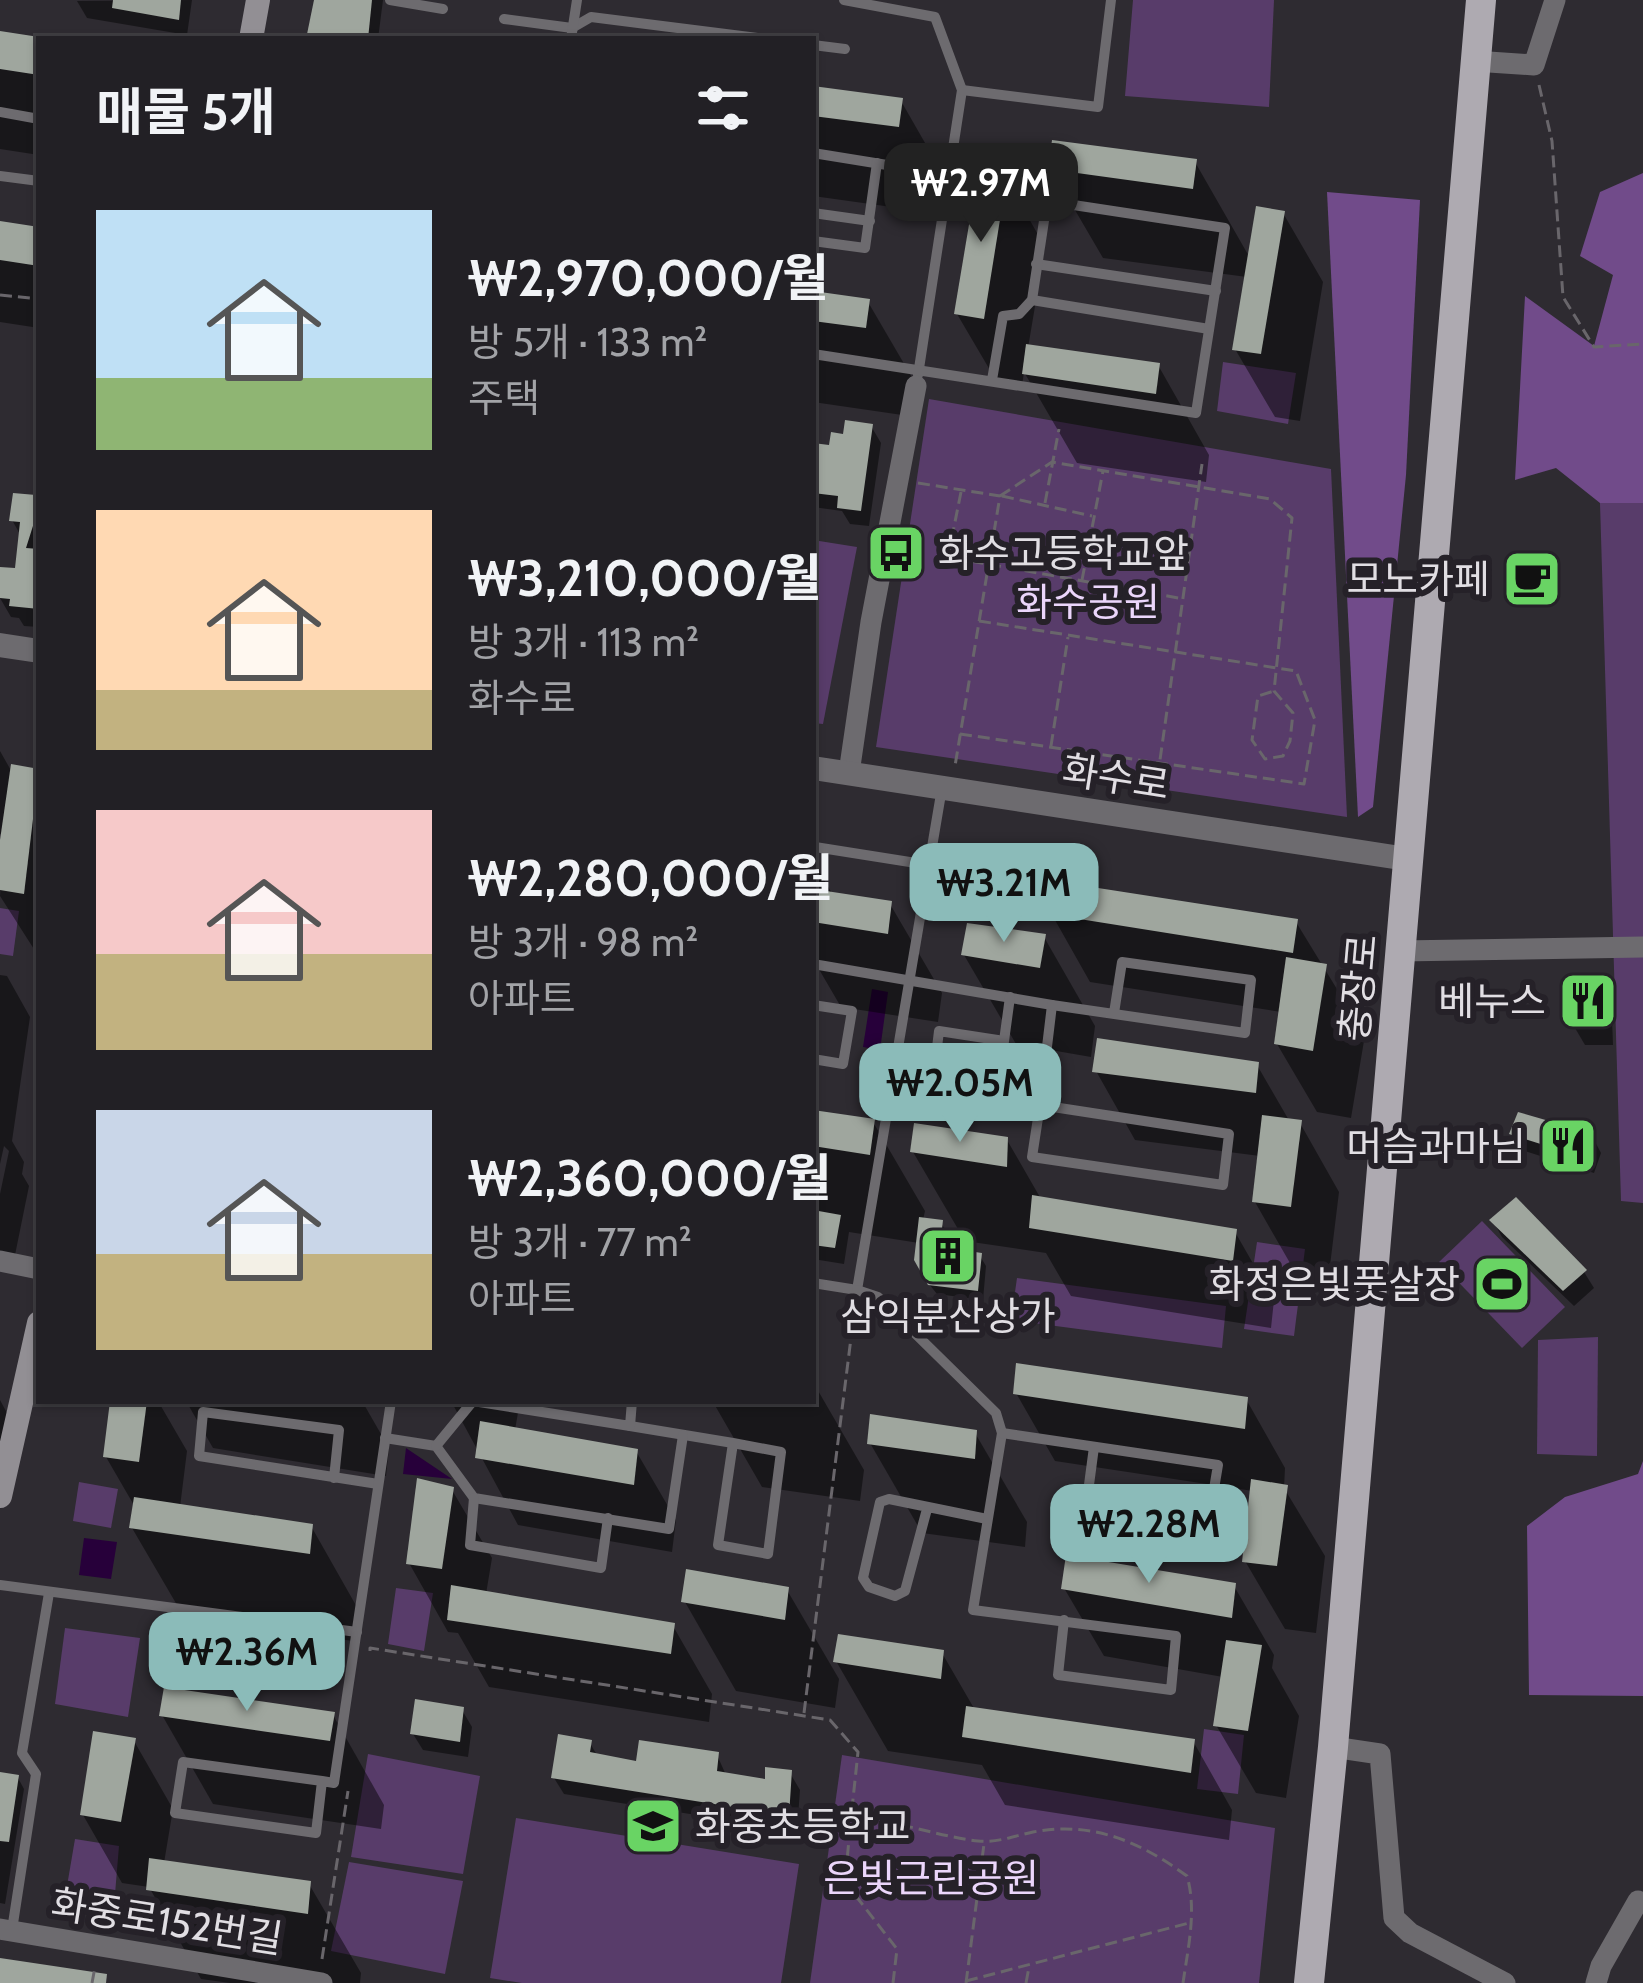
<!DOCTYPE html>
<html lang="ko">
<head>
<meta charset="utf-8">
<style>
  :root { --surface:#222025; --page:#2e2d32; --text:#f1f3f6; --muted:#a2a3a7; --line:#3f3e42; --accent:#8bbbb9 }
  body { margin:0; font-family:Cabin,"Noto Sans KR",sans-serif; background:var(--page); color:var(--text); height:100vh; display:flex; flex-direction:column; font-size:45px; white-space:nowrap }
  * { box-sizing:border-box; margin:0 }
  p { font-size:39px; color:var(--muted) }
  .icon { flex:none; width:66px; height:66px; fill:none; stroke:currentColor; stroke-width:2; stroke-linecap:round; stroke-linejoin:round }
  .map { position:relative; flex:1; overflow:hidden }
  .side { position:absolute; left:36px; top:36px; width:780px; height:1368px; display:flex; flex-direction:column; background:var(--surface); border-radius:0px; box-shadow:0 3px 9px #0004,0 0 0 3px var(--line) }
  .side>* { flex:none }
  .price { position:absolute; translate:-50% -102px; padding:0 27px; border-radius:24px; background:var(--accent); color:#111; font-size:39px; line-height:78px; filter:drop-shadow(0 3px 6px #0008) }
  .price::after { content:''; position:absolute; left:50%; top:72px; width:36px; height:27px; margin-left:-18px; background:inherit; clip-path:polygon(0 0,100% 0,50% 100%) }
  .price.selected { background:#222; color:#fff }
  ul { padding:0; list-style:none }
  li { display:flex; align-items:center; gap:36px; height:300px; padding:0 60px }
  li span { display:grid; place-items:center; flex:none; width:336px; height:240px; border-radius:0px; color:#555 }
  li>.icon { margin-inline-start:auto }
  span .icon { width:144px; height:144px; fill:#fffc; stroke-width:1 }
  li b { font-size:51px }
  h2 { display:flex; justify-content:space-between; align-items:center; height:144px; padding:0 60px; font-size:51px }
  .map>svg:first-child { display:block }
</style>
</head>
<body>
<div class="map">
<svg width="1643" height="1983" viewBox="0 0 1643 1983">
  <rect width="100%" height="100%" fill="#2e2b31"/>
  <!-- green -->
  <g fill="#583c6a">
    <path d="M1133,0h141l-5,107 -144,-11z"/>
    <path d="M1223,362l73,11 -8,51 -71,-13z"/>
    <path d="M929,399l402,70 16,348 -471,-70z"/>
    <path d="M1600,503h43v700l-22,-2z"/>
    <path d="M813,540l44,7 -34,177 -10,-1z"/>
    <path d="M0,908l19,3 -6,45 -13,-2z"/>
    <path d="M1482,1221l83,86 -43,41 -83,-86z"/>
    <path d="M1257,1242l48,7 -11,87 -50,-7z"/>
    <path d="M1017,1278l209,28 -4,42 -211,-28z"/>
    <path d="M1598,1337l-1,119 -60,-2 1,-114z"/>
    <path d="M79,1482l39,7 -7,39 -38,-7z"/>
    <path d="M396,1588l37,5 -9,58 -36,-7z"/>
    <path d="M65,1628l75,10 -12,79 -73,-13z"/>
    <path d="M1204,1729l40,6 -6,59 -41,-5z"/>
    <path d="M368,1754l112,22 -17,98 -112,-17z"/>
    <path d="M842,1755l433,73 -16,155h-449z"/>
    <path d="M516,1818l283,46 -18,119h-259l-32,-5z"/>
    <path d="M75,1839l44,7 -4,48 -48,-8z"/>
    <path d="M349,1862l114,19 -18,93 -114,-23z"/>
  </g>
  <!-- forest -->
  <g fill="#714b8a">
    <path d="M1643,173v330h-43l-44,-35 -41,12 10,-184 69,50 19,-71 -33,-19 20,-64z"/>
    <path d="M1327,192l93,8 -14,275 -33,332 -15,10z"/>
    <path d="M1643,1461v235l-114,-1 -2,-169 38,-29 73,-23z"/>
  </g>
  <!-- water -->
  <g fill="#27003a">
    <path d="M872,989l16,3 -8,58 -17,-3z"/>
    <path d="M406,1448l46,31 -49,-5z"/>
    <path d="M84,1538l33,4 -6,37 -32,-4z"/>
  </g>
  <!-- shadow -->
  <g fill="#0007">
    <path d="M192,0l-5,35 -100,-17 -10,-17z"/>
    <path d="M317,0h66l-5,39h-69z"/>
    <path d="M0,34l39,6v115l-39,-6z"/>
    <path d="M813,88l88,13 51,89 -3,25 -136,-19z"/>
    <path d="M1195,162l55,96 33,-45 40,69 -23,139 -25,-4 -40,-68 12,-72 -144,-19 -52,-89z"/>
    <path d="M1006,178l39,69 -17,101 130,17 51,90 -3,27 -129,-19 -53,-91 -2,14 -25,-4 -40,-68z"/>
    <path d="M0,224l39,6v98l-39,-6z"/>
    <path d="M813,294l55,8 52,89 -4,26 -103,-15z"/>
    <path d="M871,426l10,17 -12,83 -19,-2 -8,-13 -29,-4v-61l18,3 14,-12z"/>
    <path d="M39,444v43l-6,-9z"/>
    <path d="M34,498l5,8v121l-15,-1 -5,-8 -8,-1 -11,-19v-10l18,-16 3,-36 -9,-16z"/>
    <path d="M1545,566l6,10 -1,30h-23l-6,-11z"/>
    <path d="M0,751l13,23 1,-6 25,4v185l-39,-61 4,-61 -4,-1z"/>
    <path d="M813,861l20,34 57,9 52,89 -4,29 -97,-15 -28,-48z"/>
    <path d="M1051,913l245,9 69,113 -14,83 -34,-6 -40,-68 4,-32 -191,-30z"/>
    <path d="M1044,937l51,89 -4,31 -75,-13 -52,-89z"/>
    <path d="M0,975l7,1 23,41 -18,124 12,21 -2,12 7,12 -14,69 -15,3v-64l9,-43 -5,-5 -4,18z"/>
    <path d="M1602,976l9,16 2,53h-28l-10,-17z"/>
    <path d="M1257,1065l33,57 10,1 39,69 -10,82 -35,-4 -39,-68 5,-46 -125,-16 -39,-69z"/>
    <path d="M813,1113l60,9 52,89 -2,9 18,3 7,11 -2,17 34,5 6,10 -3,34 -46,-6 -8,-10 -10,-41 -70,-11 -5,32 -31,-5z"/>
    <path d="M1513,1134l79,2 9,17 -7,20 -72,-23z"/>
    <path d="M1007,1140l34,59 194,33 39,68 -3,28 -200,-32 -25,-43 -81,-12 -52,-89z"/>
    <path d="M1493,1221l91,51 10,16 -20,18 -72,-69z"/>
    <path d="M813,1382l51,88 -4,31 -98,-14 -49,-85 -6,-1h106z"/>
    <path d="M1016,1393l230,6 39,69 -1,20 41,68 -9,77 -31,-4 -40,-68 8,-70 -198,-30z"/>
    <path d="M0,1400l7,13 -7,31z"/>
    <path d="M113,1401h45l29,50 -7,56 131,19 51,90 -2,26 -176,-25 -52,-89 3,-21 -29,-50z"/>
    <path d="M186,1401h176l27,47 -3,28 -173,-28z"/>
    <path d="M451,1401h69l-5,29 121,21 40,69 -4,32 -154,-27z"/>
    <path d="M975,1433l52,89 -2,25 -103,-14 -52,-90z"/>
    <path d="M452,1490l40,68 -6,36 187,32 39,68 -3,28 -220,-35 -31,-54 -10,-1 -39,-69z"/>
    <path d="M1234,1586l40,69 -2,13 27,48 -13,82 -30,-5 -40,-68 7,-48 -119,-21 -40,-68z"/>
    <path d="M787,1590l52,89 -4,29 -99,-17 -51,-89z"/>
    <path d="M942,1653l33,57 218,31 39,69 -3,30 -224,-35 -23,-40 -94,-14 -52,-90z"/>
    <path d="M462,1710l10,17 -4,30 -45,-7 -10,-16z"/>
    <path d="M162,1715h171l51,90 -3,24 -168,-25z"/>
    <path d="M134,1741l39,68 -9,54 145,21 52,89 -1,10h-130l-29,-4 -52,-92 -27,-4 -39,-68z"/>
    <path d="M590,1743l8,14 41,8 78,-10 9,20 41,7 23,-9 10,17 -3,41 -233,-37 -10,-16z"/>
    <path d="M18,1778l6,11 -19,115 -5,-1v-114z"/>
  </g>
  <!-- building -->
  <g fill="#9fa69e">
    <path d="M113,0h68l-2,20 -67,-12z"/>
    <path d="M314,0h58l-4,39h-62z"/>
    <path d="M0,31l39,6v38l-39,-6z"/>
    <path d="M813,86l90,12 -4,29 -86,-11z"/>
    <path d="M1052,140l145,19 -4,30 -145,-20z"/>
    <path d="M978,171l29,5 -23,143 -30,-5z"/>
    <path d="M1256,206l29,5 -24,143 -29,-4z"/>
    <path d="M0,221l39,6v39l-39,-6z"/>
    <path d="M813,291l57,8 -4,29 -53,-7z"/>
    <path d="M1026,344l134,19 -4,31 -134,-20z"/>
    <path d="M845,420l28,4 -12,87 -24,-3 1,-12 -25,-3v-50l16,2 2,-13 12,2z"/>
    <path d="M13,493l23,2 2,15 -12,38 13,1v60l-30,-3 1,-7 -10,-1v-31l15,1 5,-46 -11,-1z"/>
    <path d="M1518,563h29l-1,33h-28z"/>
    <path d="M11,764l28,5 -15,125 -24,-4v-50z"/>
    <path d="M1053,881l245,38 -5,34 -245,-39z"/>
    <path d="M813,889l79,12 -4,33 -75,-12z"/>
    <path d="M967,923l79,11 -6,34 -79,-13z"/>
    <path d="M1286,957l41,7 -14,87 -39,-7z"/>
    <path d="M1570,973h33l2,56h-33z"/>
    <path d="M1097,1038l162,24 -3,31 -164,-21z"/>
    <path d="M813,1110l62,9 -5,36 -57,-9z"/>
    <path d="M1518,1112l76,22 -9,24 -76,-24z"/>
    <path d="M1262,1115l40,5 -11,87 -39,-5z"/>
    <path d="M914,1123l94,14 -1,30 -97,-15z"/>
    <path d="M1032,1195l205,34 -4,32 -204,-33z"/>
    <path d="M1516,1197l71,73 -24,21 -74,-71z"/>
    <path d="M813,1210l28,5 -6,33 -22,-3z"/>
    <path d="M919,1217l24,3 -3,27 42,6 -4,38 -50,-6 -14,-25z"/>
    <path d="M1016,1363l232,34 -3,32 -232,-35z"/>
    <path d="M110,1401h37l-8,61 -36,-5z"/>
    <path d="M870,1414l107,16 -2,29 -108,-15z"/>
    <path d="M480,1421l158,28 -4,36 -159,-27z"/>
    <path d="M417,1478l37,9 -12,82 -36,-5z"/>
    <path d="M1251,1479l37,6 -11,81 -35,-4z"/>
    <path d="M134,1497l179,27 -3,30 -181,-26z"/>
    <path d="M1066,1555l170,28 -4,35 -171,-29z"/>
    <path d="M686,1569l103,18 -4,33 -104,-18z"/>
    <path d="M451,1585l224,38 -4,31 -224,-34z"/>
    <path d="M838,1634l106,16 -3,29 -108,-17z"/>
    <path d="M1226,1640l36,5 -14,86 -35,-5z"/>
    <path d="M164,1687l171,25 -5,29 -171,-25z"/>
    <path d="M415,1699l49,8 -4,35 -50,-8z"/>
    <path d="M966,1706l229,33 -4,34 -229,-36z"/>
    <path d="M93,1731l43,7 -15,84 -41,-7z"/>
    <path d="M558,1734l34,6 -2,12 46,9 3,-21 80,12 -2,19 48,8v-12l27,3 -3,46 -238,-38z"/>
    <path d="M0,1772l19,3 -10,67 -9,-1z"/>
    <path d="M149,1858l162,23 -3,33 -162,-24z"/>
    <path d="M0,1958l107,16 -1,9h-106z"/>
  </g>
  <g fill="none" stroke-linecap="round" stroke-linejoin="round">
    <!-- path -->
    <g stroke="#69666b" stroke-width="3" stroke-dasharray="12 6" stroke-linecap="butt">
      <path d="M1539,85l13,56 11,156 31,50 49,-3"/>
      <path d="M0,295l39,4"/>
      <path d="M918,483l82,13 -45,270"/>
      <path d="M961,492l-13,65 236,42"/>
      <path d="M1000,496l52,-34 218,37 22,19 -18,173 19,22 -3,28 -7,15 -18,3 -13,-19 6,-44 16,-5"/>
      <path d="M1002,496l90,20"/>
      <path d="M1045,503l14,-74"/>
      <path d="M1082,580l21,-109"/>
      <path d="M960,734l344,50 11,-64 -19,-49 -317,-50"/>
      <path d="M1051,746l17,-109"/>
      <path d="M1155,795l47,-331"/>
      <path d="M370,1651v-3l460,72 28,32 -7,66"/>
      <path d="M804,1713l51,-407"/>
      <path d="M322,1959l26,-168"/>
      <path d="M966,1981l223,-58"/>
      <path d="M92,1983l3,-16"/>
      <path d="M893,1983l4,-34 -52,-67 6,-64c43,1 84,18 127,23 19,2 36,-5 55,-9 59,-11 106,9 154,44 10,34 1,72 -4,107"/>
      <path d="M966,1983l18,-139"/>
      <path d="M1026,1983l3,-16"/>
    </g>
    <!-- service -->
    <g stroke="#6d6b6f" stroke-width="10">
      <path d="M390,0l53,9"/>
      <path d="M844,0l91,17 27,73 -44,285"/>
      <path d="M504,19l68,9 19,-11 174,22"/>
      <path d="M571,39l6,-39"/>
      <path d="M813,45l32,4"/>
      <path d="M962,90l136,17 13,-107"/>
      <path d="M0,112l39,7"/>
      <path d="M813,153l136,22"/>
      <path d="M0,176l39,5"/>
      <path d="M813,213l57,8"/>
      <path d="M813,241l52,7 12,-85"/>
      <path d="M1036,264l180,27"/>
      <path d="M1032,300l177,29"/>
      <path d="M813,354l383,59 29,-185 -178,-27 -15,99 -13,14 -16,2 -11,64"/>
      <path d="M815,847l202,32"/>
      <path d="M813,964l239,41 -12,100 189,29 -6,51 -191,-28 8,-52"/>
      <path d="M813,1005l39,6 -9,53 -30,-5"/>
      <path d="M1052,1005l193,28 6,-53 -129,-18 -8,51"/>
      <path d="M1004,1041l-7,57 -65,-10 7,-57 65,10 6,-44"/>
      <path d="M813,1283l44,7 85,-502"/>
      <path d="M857,1290l21,7 118,116 6,20 -29,177 203,26 -5,54 -113,-15 6,-55"/>
      <path d="M630,1426l103,17 -15,102 50,9 13,-102 -48,-9"/>
      <path d="M1002,1433l216,32 -11,66 -122,-16 9,-68"/>
      <path d="M385,1438l51,8 38,52 195,31 14,-94"/>
      <path d="M436,1446l37,-45 157,25 2,-25"/>
      <path d="M334,1478l5,-48 -136,-18 -4,44 179,28"/>
      <path d="M474,1498l-4,47 131,23 7,-50"/>
      <path d="M927,1509l-22,82 -10,5 -26,-9 -6,-9 17,-76 9,-3 98,20"/>
      <path d="M0,1585l357,47"/>
      <path d="M322,1781l-6,52 -141,-20 8,-51 139,19 12,2 57,-382"/>
      <path d="M12,1930l24,-156 -14,-21 27,-160"/>
    </g>
    <!-- minor -->
    <g stroke="#6d6b6f" stroke-width="21">
      <path d="M1474,61l60,4 21,-65"/>
      <path d="M849,773l22,-151 45,-236"/>
      <path d="M1400,951l243,-4"/>
      <path d="M0,1261l39,8"/>
      <path d="M1333,1747l47,7 14,164 16,15 95,50"/>
      <path d="M0,1929l322,54"/>
      <path d="M1596,1983l5,-17 37,-65"/>
    </g>
    <!-- tertiary -->
    <g stroke="#6d6b6f" stroke-width="24">
      <path d="M0,645l39,6"/>
      <path d="M813,768l594,91"/>
    </g>
    <!-- secondary -->
    <g stroke="#928f94" stroke-width="24">
      <path d="M251,39l7,-39"/>
      <path d="M0,1496l39,-173"/>
    </g>
    <!-- primary -->
    <path stroke="#aeaab1" stroke-width="30" d="M1309,1983l24,-236 148,-1747"/>
  </g>
  <!-- icons -->
  <defs>
    <g id="bus-square" transform="scale(3)"><rect x="-9" y="-9" width="18" height="18" rx="4" fill="#69d464" stroke="#252128"/><path d="M-5-6H5V4H4V6H2V4H-2V6H-4V4H-5ZM-3.5-4V0h7V-4ZM-3.5 1.2v1.5H-2V1.2ZM2 1.2v1.5H3.5V1.2Z" fill="#111"/></g>
    <g id="cafe-square" transform="scale(3)"><rect x="-9" y="-9" width="18" height="18" rx="4" fill="#69d464" stroke="#252128"/><path d="M-5.5-4.5H6V0H3Q3 3.5 0 3.5H-2.5Q-5.5 3.5-5.5 0ZM3-3.2v2h1.7v-2ZM-6 4.5H4V6H-6Z" fill="#111"/></g>
    <g id="restaurant-square" transform="scale(3)"><rect x="-9" y="-9" width="18" height="18" rx="4" fill="#69d464" stroke="#252128"/><path d="M-5-6h1v4h1v-4h1v4h1v-4h1v5L-1.5 .5V6h-2V.5L-5-1ZM5-6V6H3V1.5H1.5Q1.5-4 5-6Z" fill="#111"/></g>
    <g id="building-square" transform="scale(3)"><rect x="-9" y="-9" width="18" height="18" rx="4" fill="#69d464" stroke="#252128"/><path d="M-4-6H4V6H1V3H-1V6H-4ZM-2.5-4.3h1.7v1.8h-1.7ZM.8-4.3h1.7v1.8H.8ZM-2.5-1h1.7V.8h-1.7ZM.8-1h1.7V.8H.8Z" fill="#111"/></g>
    <g id="stadium-square" transform="scale(3)"><rect x="-9" y="-9" width="18" height="18" rx="4" fill="#69d464" stroke="#252128"/><path d="M0-5a6.5 5 0 1 0 0 10a6.5 5 0 1 0 0-10ZM-3.5-1.8h7v3.6h-7Z" fill="#111"/></g>
    <g id="school-square" transform="scale(3)"><rect x="-9" y="-9" width="18" height="18" rx="4" fill="#69d464" stroke="#252128"/><path d="M0-5L7-2L0 1L-7-2ZM-4 1L0 2.5L4 1V4Q0 6-4 4Z" fill="#111"/></g>
  </defs>
  <g fill-rule="evenodd">
    <use href="#bus-square" x="896" y="553"/>
    <use href="#cafe-square" x="1532" y="579"/>
    <use href="#restaurant-square" x="1588" y="1001"/>
    <use href="#restaurant-square" x="1568" y="1146"/>
    <use href="#building-square" x="948" y="1256"/>
    <use href="#stadium-square" x="1502" y="1284"/>
    <use href="#school-square" x="653" y="1826"/>
  </g>
  <g text-anchor="middle" dominant-baseline="central" stroke-width="12" stroke-linejoin="round" paint-order="stroke">
    <!-- poi labels -->
    <g font-size="39" fill="#e1dee3" stroke="#252128" text-anchor="end">
      <text x="938" y="553" text-anchor="start">화수고등학교앞</text>
      <text x="1490" y="579">모노카페</text>
      <text x="1546" y="1001">베누스</text>
      <text x="1526" y="1146">머슴과마님</text>
      <text x="1460" y="1284">화정은빛풋살장</text>
      <text x="948" y="1316" text-anchor="middle">삼익분산상가</text>
      <text x="695" y="1826" text-anchor="start">화중초등학교</text>
    </g>
    <!-- park labels -->
    <g font-size="39" fill="#ebd6fb" stroke="#252128">
      <text x="1088" y="602">화수공원</text>
      <text x="931" y="1878">은빛근린공원</text>
    </g>
    <!-- street labels -->
    <g font-size="39" fill="#e1dee3" stroke="#252128">
      <text transform="translate(1116 777) rotate(9)">화수로</text>
      <text transform="translate(1358 988) rotate(-85)">충장로</text>
      <text transform="translate(167 1921) rotate(9)">화중로152번길</text>
    </g>
  </g>
</svg>
<b class="price selected" style="left:981px;top:245px">₩2.97M</b>
<b class="price" style="left:1004px;top:945px">₩3.21M</b>
<b class="price" style="left:960px;top:1145px">₩2.05M</b>
<b class="price" style="left:1149px;top:1586px">₩2.28M</b>
<b class="price" style="left:247px;top:1714px">₩2.36M</b>
<section class="side">
<h2>매물 5개<svg class="icon" aria-label="filters" viewBox="0 0 24 24"><path d="M4 7h16M4 17h16"/><circle cx="9" cy="7" r="2"/><circle cx="15" cy="17" r="2"/></svg></h2>
<ul>
<li><span style="background:linear-gradient(#bfe0f5 70%,#8fb573 0)"><svg class="icon" aria-label="home" viewBox="0 0 24 24"><path d="M3 11l9-7 9 7M6 9v11h12V9"/></svg></span><div><b>₩2,970,000/월</b><p>방 5개 · 133 m²</p><p>주택</p></div></li>
<li><span style="background:linear-gradient(#ffd9b3 75%,#c2b280 0)"><svg class="icon" aria-label="home" viewBox="0 0 24 24"><path d="M3 11l9-7 9 7M6 9v11h12V9"/></svg></span><div><b>₩3,210,000/월</b><p>방 3개 · 113 m²</p><p>화수로</p></div></li>
<li><span style="background:linear-gradient(#f6c9c9 60%,#c2b280 0)"><svg class="icon" aria-label="home" viewBox="0 0 24 24"><path d="M3 11l9-7 9 7M6 9v11h12V9"/></svg></span><div><b>₩2,280,000/월</b><p>방 3개 · 98 m²</p><p>아파트</p></div></li>
<li><span style="background:linear-gradient(#c9d6e8 60%,#c2b280 0)"><svg class="icon" aria-label="home" viewBox="0 0 24 24"><path d="M3 11l9-7 9 7M6 9v11h12V9"/></svg></span><div><b>₩2,360,000/월</b><p>방 3개 · 77 m²</p><p>아파트</p></div></li>
</ul>
</section>
</div>
</body>
</html>
